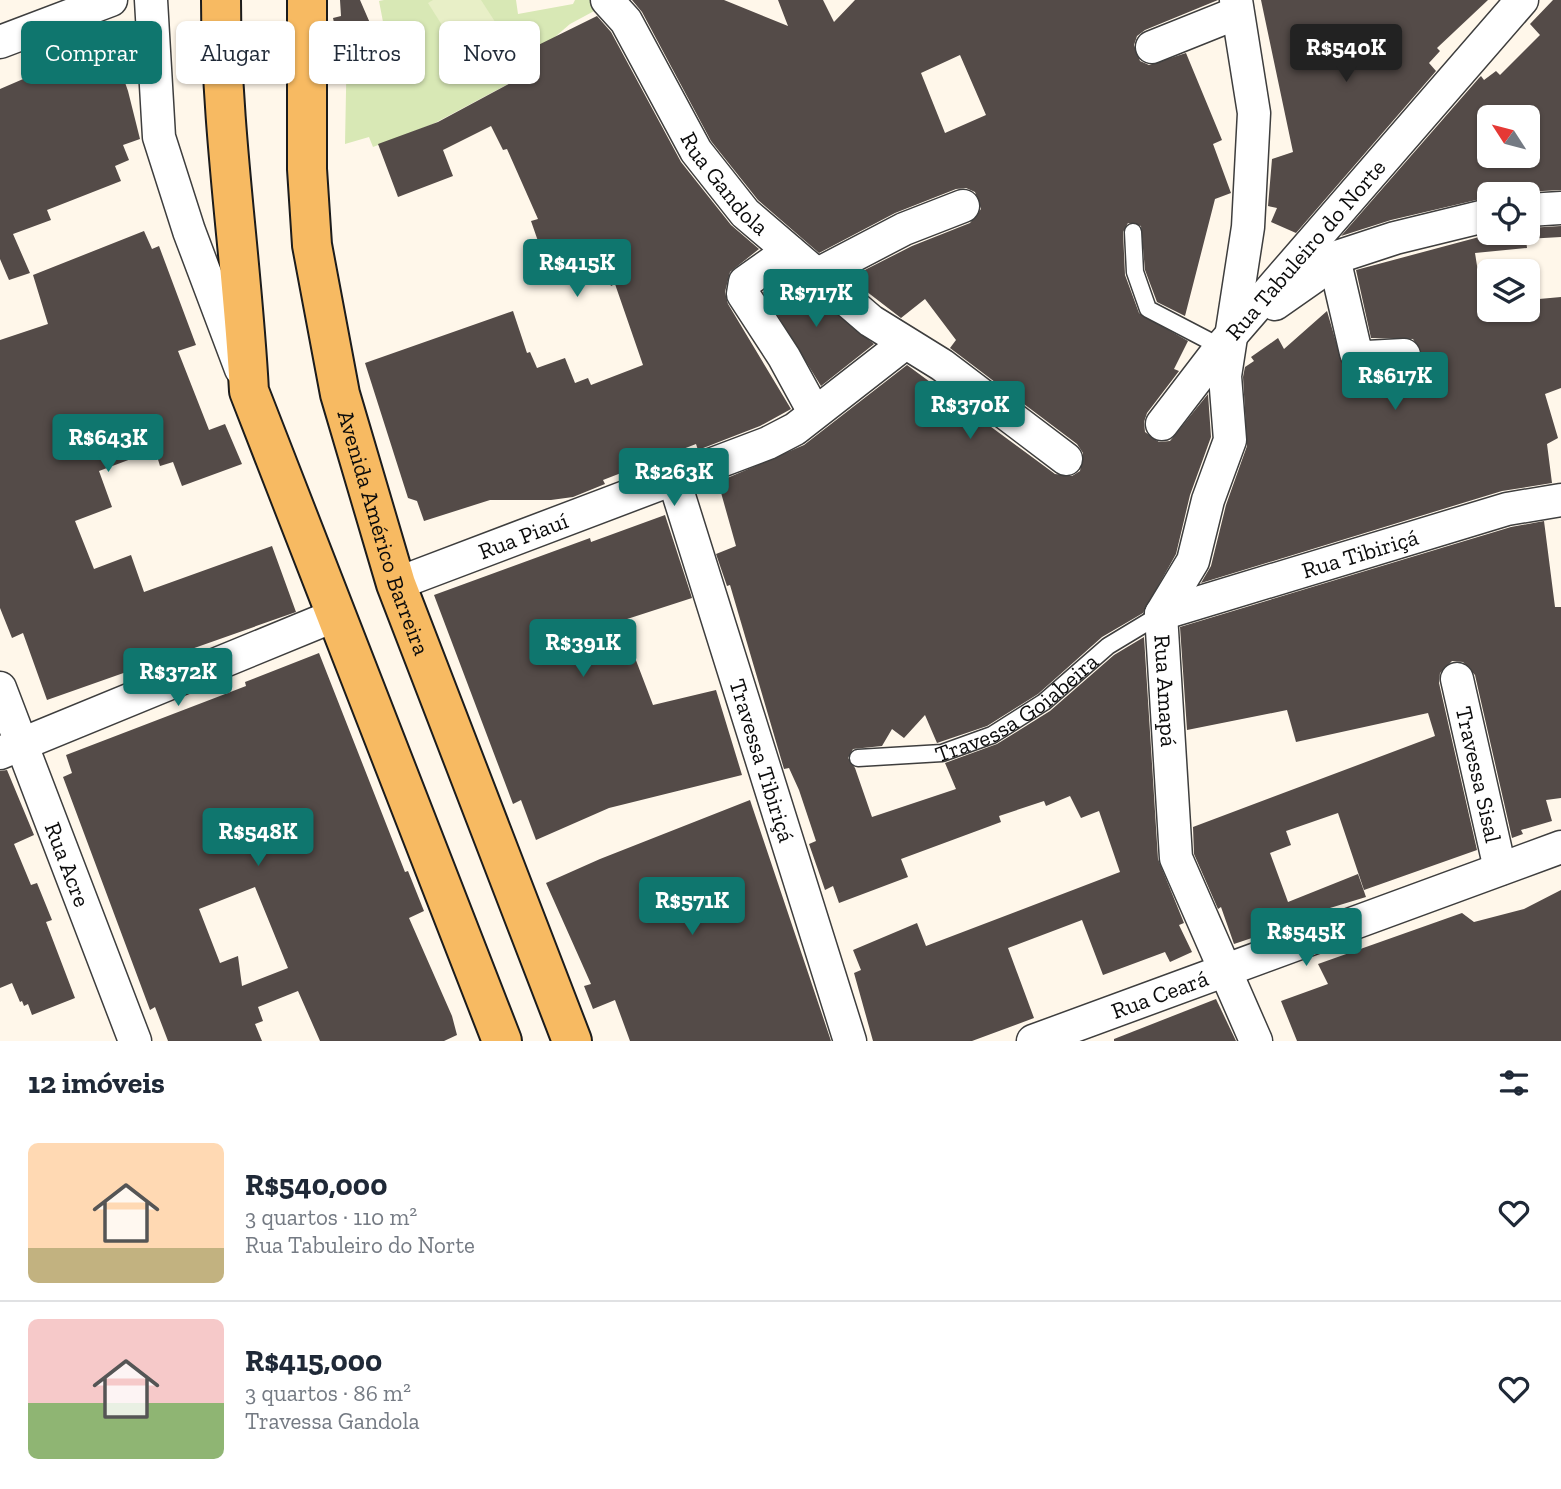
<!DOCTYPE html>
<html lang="pt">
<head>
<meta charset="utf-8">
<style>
  :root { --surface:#fff; --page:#f2f2f3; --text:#1f2937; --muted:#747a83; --line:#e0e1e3; --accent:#0f766e }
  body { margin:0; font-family:"Zilla Slab",serif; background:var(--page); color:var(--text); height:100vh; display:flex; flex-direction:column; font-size:26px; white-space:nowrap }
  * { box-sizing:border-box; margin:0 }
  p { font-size:23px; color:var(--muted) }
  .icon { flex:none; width:38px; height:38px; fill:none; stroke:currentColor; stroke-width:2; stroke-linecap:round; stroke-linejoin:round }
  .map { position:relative; height:1041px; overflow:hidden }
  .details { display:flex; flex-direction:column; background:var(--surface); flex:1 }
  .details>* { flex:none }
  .top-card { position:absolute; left:21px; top:21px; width:700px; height:63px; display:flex; gap:14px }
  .needle { width:46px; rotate:306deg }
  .tools { position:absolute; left:1477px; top:105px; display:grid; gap:14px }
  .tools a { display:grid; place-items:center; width:63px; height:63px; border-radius:10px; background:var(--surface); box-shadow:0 2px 5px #0004; font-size:35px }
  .price { position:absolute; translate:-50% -60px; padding:0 16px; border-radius:7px; background:var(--accent); color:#fff; font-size:23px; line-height:46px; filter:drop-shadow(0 2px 4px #0008) }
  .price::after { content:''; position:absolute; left:50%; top:42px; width:21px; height:16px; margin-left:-10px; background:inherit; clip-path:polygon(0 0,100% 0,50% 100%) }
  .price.current { background:#222; color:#fff }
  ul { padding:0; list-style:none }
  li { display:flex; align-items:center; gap:21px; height:175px; padding:0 28px }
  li+li { border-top:2px solid var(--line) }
  li span { display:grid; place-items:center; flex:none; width:196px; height:140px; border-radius:10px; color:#555 }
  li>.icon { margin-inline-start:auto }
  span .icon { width:84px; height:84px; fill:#fffc; stroke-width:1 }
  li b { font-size:30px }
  h2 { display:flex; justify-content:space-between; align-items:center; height:84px; padding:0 28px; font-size:30px }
  .chip { padding:0 24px; border-radius:10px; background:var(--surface); box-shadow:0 2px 5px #0004; font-size:24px; line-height:63px }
  .chip.current { background:var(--accent); color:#fff }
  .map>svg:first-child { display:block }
</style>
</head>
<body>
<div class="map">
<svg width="1561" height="1041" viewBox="0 0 1561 1041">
  <rect width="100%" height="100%" fill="#fff7ea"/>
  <!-- green -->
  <path fill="#d8e8b5" d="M384,0h132l2,14 55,-10 2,-4h16l5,10 -26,14 -22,19 -30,12 9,19 -94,50 -60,23 -4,-10 -24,7 2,-105 37,-12 -5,-26z"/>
  <!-- pitch -->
  <path fill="#e8efc7" d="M433,0h48l29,45 -39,26 -43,-68z"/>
  <!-- building -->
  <g fill="#544b48" fill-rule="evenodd">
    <path d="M340,0h20l13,30 -35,11 -5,-23 8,-2z"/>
    <path d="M632,0h92l64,26 -10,-26h45l11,22 21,-22h363l-73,30 -8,6 -3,9 6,16 9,4 37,-12 36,87 -9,4 18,49 -16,6 -30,117 -28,-14 -12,-32 -4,-44 -13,-3 -5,9 2,43 14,38 49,28 -14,28 5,2 -32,42 -3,9 1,10 14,10 11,-1 38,-47 3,43 -21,58 -14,59 -33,59 -41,24 -64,57 -51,32 -50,17 -12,-28 -21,23 -12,-9 -10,17 -29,3 -5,9 7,10 17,49 84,-28 -11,-26 52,-19 53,-33 64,-56 30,-18 14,222 26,64 -5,2 13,27 -22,10 -5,-10 -62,23 -21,-55 -74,28 26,70 -62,23h-99l-19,-68 7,-3 -8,-20 64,-27 9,23 194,-74 -21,-61 -18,7 -11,-22 -24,10 -2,-5 -45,15 2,6 -100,37 7,18 -69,26 -6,-17 -8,4 -16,-46 7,-3 -17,-51 -10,-22 -5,1 -54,-184 -3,1 -11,-32 20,-8 -18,-64 86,-37 103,-80 148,109 17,2 8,-5 3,-18 -6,-9 -127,-96 6,-8 -31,-41 -24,19 -52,-40 63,-32 58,-23 11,-14 -6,-17 -9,-4 -10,1 -61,24 -76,40 -61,-53 -47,-59 -69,-129zM960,55l26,60 -41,18 -24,-60z"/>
    <path d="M1261,0h227l-51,48 3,3 -11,12 7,8 -140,162 -25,-11 6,-14 -9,-2 4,-47 21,-7z"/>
    <path d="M1553,0h8v190l-72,4v3l-98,23 -50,16 138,-158 2,-2 3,4 12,-9 4,4 40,-40 -10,-11zM1489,117h39v39h-39z"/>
    <path d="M597,16l14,16 70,130 50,63 28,24 -29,23 -5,20 3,12 63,105 -31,17 -62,24 -2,-6 -93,36 2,4 -32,13 -22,3h-61l-66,21 -7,-20 -9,-3 -43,-135 148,-52 14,42 3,-1 7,16 28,-10 10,25 13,-5 3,7 52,-20 -28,-81 -4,2 -15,-38 -49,19 -16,-46 7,-2 -31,-70 -4,1 -12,-24 -48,24 10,26 -55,21 -20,-53 60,-22 89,-48 -9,-19z"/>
    <path d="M107,31l21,60 12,48 -17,6 6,15 -14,6 6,15 -74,29 4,10 -38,14 17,39 -21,7 -9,-21v-170l58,-25 -5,-12z"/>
    <path d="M1561,226v11l-35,2 1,9 -52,5 9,57h44v-10l33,-3v91l-16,6 13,44 -11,6 5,39 -50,8 -301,92 10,-17 15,-61 21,-59 -4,-69 2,-10 9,-6 -3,-4 27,-19 6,11 43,-38 16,55 24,9 46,-4 7,-7 2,-9 -9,-16 -42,-1 -15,-68 138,-37h34v-5z"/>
    <path d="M144,231l8,18 7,-3 37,99 -18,6 31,79 16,-6 17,40 -60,22 -9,-24 -13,4 -5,-16 -56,21 13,36 -37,14 19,48 37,-14 13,37 128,-46 24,66 -249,88 -24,-67 -11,5 -12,-30v-268l48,-16 -15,-49z"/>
    <path d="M788,274l86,70 -53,42 -58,-94z"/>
    <path d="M665,515l27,83 -71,23 32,84 63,-15 26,85 -133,33 -73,32 -15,-40 -8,4 -79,-209 156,-57 1,4z"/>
    <path d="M1544,521l11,86h6v191l-15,2 6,21 -31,9 2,4 -11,4 -37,-163 -12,-13 -11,-1 -12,12 -1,10 38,167 -113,40 -26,-77 -52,18 5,14 -21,8 18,49 70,-28 8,23 -72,22 2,4 -62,21 -13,-37 -3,2 -24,-55 -1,-27 242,-91 -7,-23 -132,29 -9,-32 -100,20 -7,-103 331,-100z"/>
    <path d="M319,653l86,219 3,-1 16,40 -15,7 43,98 5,19 -13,6h-124l-22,-50 -40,16 5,14 -8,3 7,17h-94l-13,-34 -5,3 -87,-233 9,-4 -6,-18 180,-69 -1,-4zM255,887l33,81 -46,18 -4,-30 -18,7 -21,-54z"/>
    <path d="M7,770l27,65 -20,9 17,41 6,-2 15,37 -6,2 29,76 -43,17 -4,-11 -4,2 -2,-5 -2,1 -8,-19 -12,5v-217z"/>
    <path d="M750,800l81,241h-201l-15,-41 -22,9 -9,-23 7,-2 -45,-101 54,-24z"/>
    <path d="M1561,890v151h-264l-16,-40 47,-17 -10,-20 144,-51 12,9 50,-13z"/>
    <path d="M1216,999l20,42h-122v-2z"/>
  </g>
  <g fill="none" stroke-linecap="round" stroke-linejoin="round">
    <!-- service casing -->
    <g stroke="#3e3e3e" stroke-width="19">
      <g id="service">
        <path d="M1133,232l2,40 13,37 73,38"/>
        <path id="s1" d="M858,758l84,-5 50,-18 52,-33 64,-56 53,-32"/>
      </g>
    </g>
    <!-- minor casing -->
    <g stroke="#3e3e3e" stroke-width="35">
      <g id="minor">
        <path d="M151,0l8,137 30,94 52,138"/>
        <path id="s2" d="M607,0l19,21 70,130 49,62 126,108 71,44 124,94"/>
        <path id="s3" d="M1236,0l18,113 -6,114 -23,149 5,64 -22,60 -15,61 -32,53 15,244 80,183"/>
        <path d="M0,42l111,-42"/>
        <path d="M1152,47l85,-34"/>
        <path d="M1528,210l33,-2"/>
        <path d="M789,251l-44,31 -2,12 41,63 30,55"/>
        <path d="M1334,258l22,95 11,4 37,-2"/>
        <path d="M816,275l88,-46 59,-23"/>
        <path d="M1275,304l40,-28 19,-18 61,-20 94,-23"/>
        <path id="s4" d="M1162,424l59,-77 301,-347"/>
        <path id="s5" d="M674,480l176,561"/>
        <path id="s6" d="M396,584l372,-141 27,-14 109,-85"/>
        <path id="s7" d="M1161,614l346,-105 54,-9"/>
        <path id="s8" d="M1457,679l43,190"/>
        <path id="s9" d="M0,688l135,353"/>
        <path d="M0,753l336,-138"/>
        <path id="s10" d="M1033,1041l528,-194"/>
      </g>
    </g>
    <!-- primary casing -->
    <g stroke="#1c1c1c" stroke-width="42">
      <g id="primary">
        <path d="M221,0c0,131 21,260 28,391l253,650"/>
        <path id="s11" d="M307,0v169l5,76 28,149 56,190 176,457"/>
      </g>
    </g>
    <!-- service -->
    <use href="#service" stroke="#fff" stroke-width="16"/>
    <!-- minor -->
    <use href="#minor" stroke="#fff" stroke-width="32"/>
    <!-- primary -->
    <use href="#primary" stroke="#f7ba62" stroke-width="38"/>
  </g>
  <g text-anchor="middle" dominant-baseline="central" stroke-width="7" stroke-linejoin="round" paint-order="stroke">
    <!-- street labels -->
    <g font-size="23" fill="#0b0b0b" stroke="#fff">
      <text stroke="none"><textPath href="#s2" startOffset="219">Rua Gandola</textPath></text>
      <text stroke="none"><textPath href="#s4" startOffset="226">Rua Tabuleiro do Norte</textPath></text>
      <text stroke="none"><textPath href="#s11" startOffset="542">Avenida Américo Barreira</textPath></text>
      <text stroke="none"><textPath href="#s6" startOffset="136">Rua Piauí</textPath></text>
      <text stroke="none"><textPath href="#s7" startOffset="208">Rua Tibiriçá</textPath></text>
      <text stroke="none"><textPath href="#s3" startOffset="709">Rua Amapá</textPath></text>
      <text stroke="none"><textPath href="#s1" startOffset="172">Travessa Goiabeira</textPath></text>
      <text stroke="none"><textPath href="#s5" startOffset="294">Travessa Tibiriçá</textPath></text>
      <text stroke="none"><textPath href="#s8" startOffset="98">Travessa Sisal</textPath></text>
      <text stroke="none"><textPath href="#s9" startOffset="189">Rua Acre</textPath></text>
      <text stroke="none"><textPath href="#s10" startOffset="135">Rua Ceará</textPath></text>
    </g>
  </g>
</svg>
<div class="tools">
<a><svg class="needle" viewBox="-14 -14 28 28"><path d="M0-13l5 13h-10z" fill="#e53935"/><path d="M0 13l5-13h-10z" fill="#747a83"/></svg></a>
<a><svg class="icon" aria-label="locate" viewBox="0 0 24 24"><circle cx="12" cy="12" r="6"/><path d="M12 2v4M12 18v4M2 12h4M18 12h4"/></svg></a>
<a><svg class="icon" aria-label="layers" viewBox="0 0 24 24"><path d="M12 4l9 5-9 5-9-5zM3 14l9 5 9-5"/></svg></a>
</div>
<b class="price current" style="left:1346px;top:84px">R$540K</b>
<b class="price" style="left:577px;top:299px">R$415K</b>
<b class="price" style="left:816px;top:329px">R$717K</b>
<b class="price" style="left:1395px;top:412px">R$617K</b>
<b class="price" style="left:970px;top:441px">R$370K</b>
<b class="price" style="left:108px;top:474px">R$643K</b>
<b class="price" style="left:674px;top:508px">R$263K</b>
<b class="price" style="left:583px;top:679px">R$391K</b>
<b class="price" style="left:178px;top:708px">R$372K</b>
<b class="price" style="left:258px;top:868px">R$548K</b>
<b class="price" style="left:692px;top:937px">R$571K</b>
<b class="price" style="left:1306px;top:968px">R$545K</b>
<div class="top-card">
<a class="chip current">Comprar</a>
<a class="chip">Alugar</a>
<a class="chip">Filtros</a>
<a class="chip">Novo</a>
</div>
</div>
<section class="details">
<h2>12 imóveis<svg class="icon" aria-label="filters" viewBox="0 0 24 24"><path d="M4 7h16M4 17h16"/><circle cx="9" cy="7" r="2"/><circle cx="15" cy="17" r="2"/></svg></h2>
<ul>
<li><span style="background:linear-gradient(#ffd9b3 75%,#c2b280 0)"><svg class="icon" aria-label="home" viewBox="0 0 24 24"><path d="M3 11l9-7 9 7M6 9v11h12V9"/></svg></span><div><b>R$540,000</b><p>3 quartos · 110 m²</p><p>Rua Tabuleiro do Norte</p></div><svg class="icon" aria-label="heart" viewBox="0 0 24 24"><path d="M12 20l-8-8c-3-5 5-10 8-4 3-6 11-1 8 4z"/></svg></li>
<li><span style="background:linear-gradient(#f6c9c9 60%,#8fb573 0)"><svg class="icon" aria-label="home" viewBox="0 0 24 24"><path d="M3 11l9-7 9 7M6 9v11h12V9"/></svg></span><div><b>R$415,000</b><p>3 quartos · 86 m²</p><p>Travessa Gandola</p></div><svg class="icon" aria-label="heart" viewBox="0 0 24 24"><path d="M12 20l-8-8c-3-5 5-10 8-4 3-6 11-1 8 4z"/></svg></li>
</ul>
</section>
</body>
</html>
